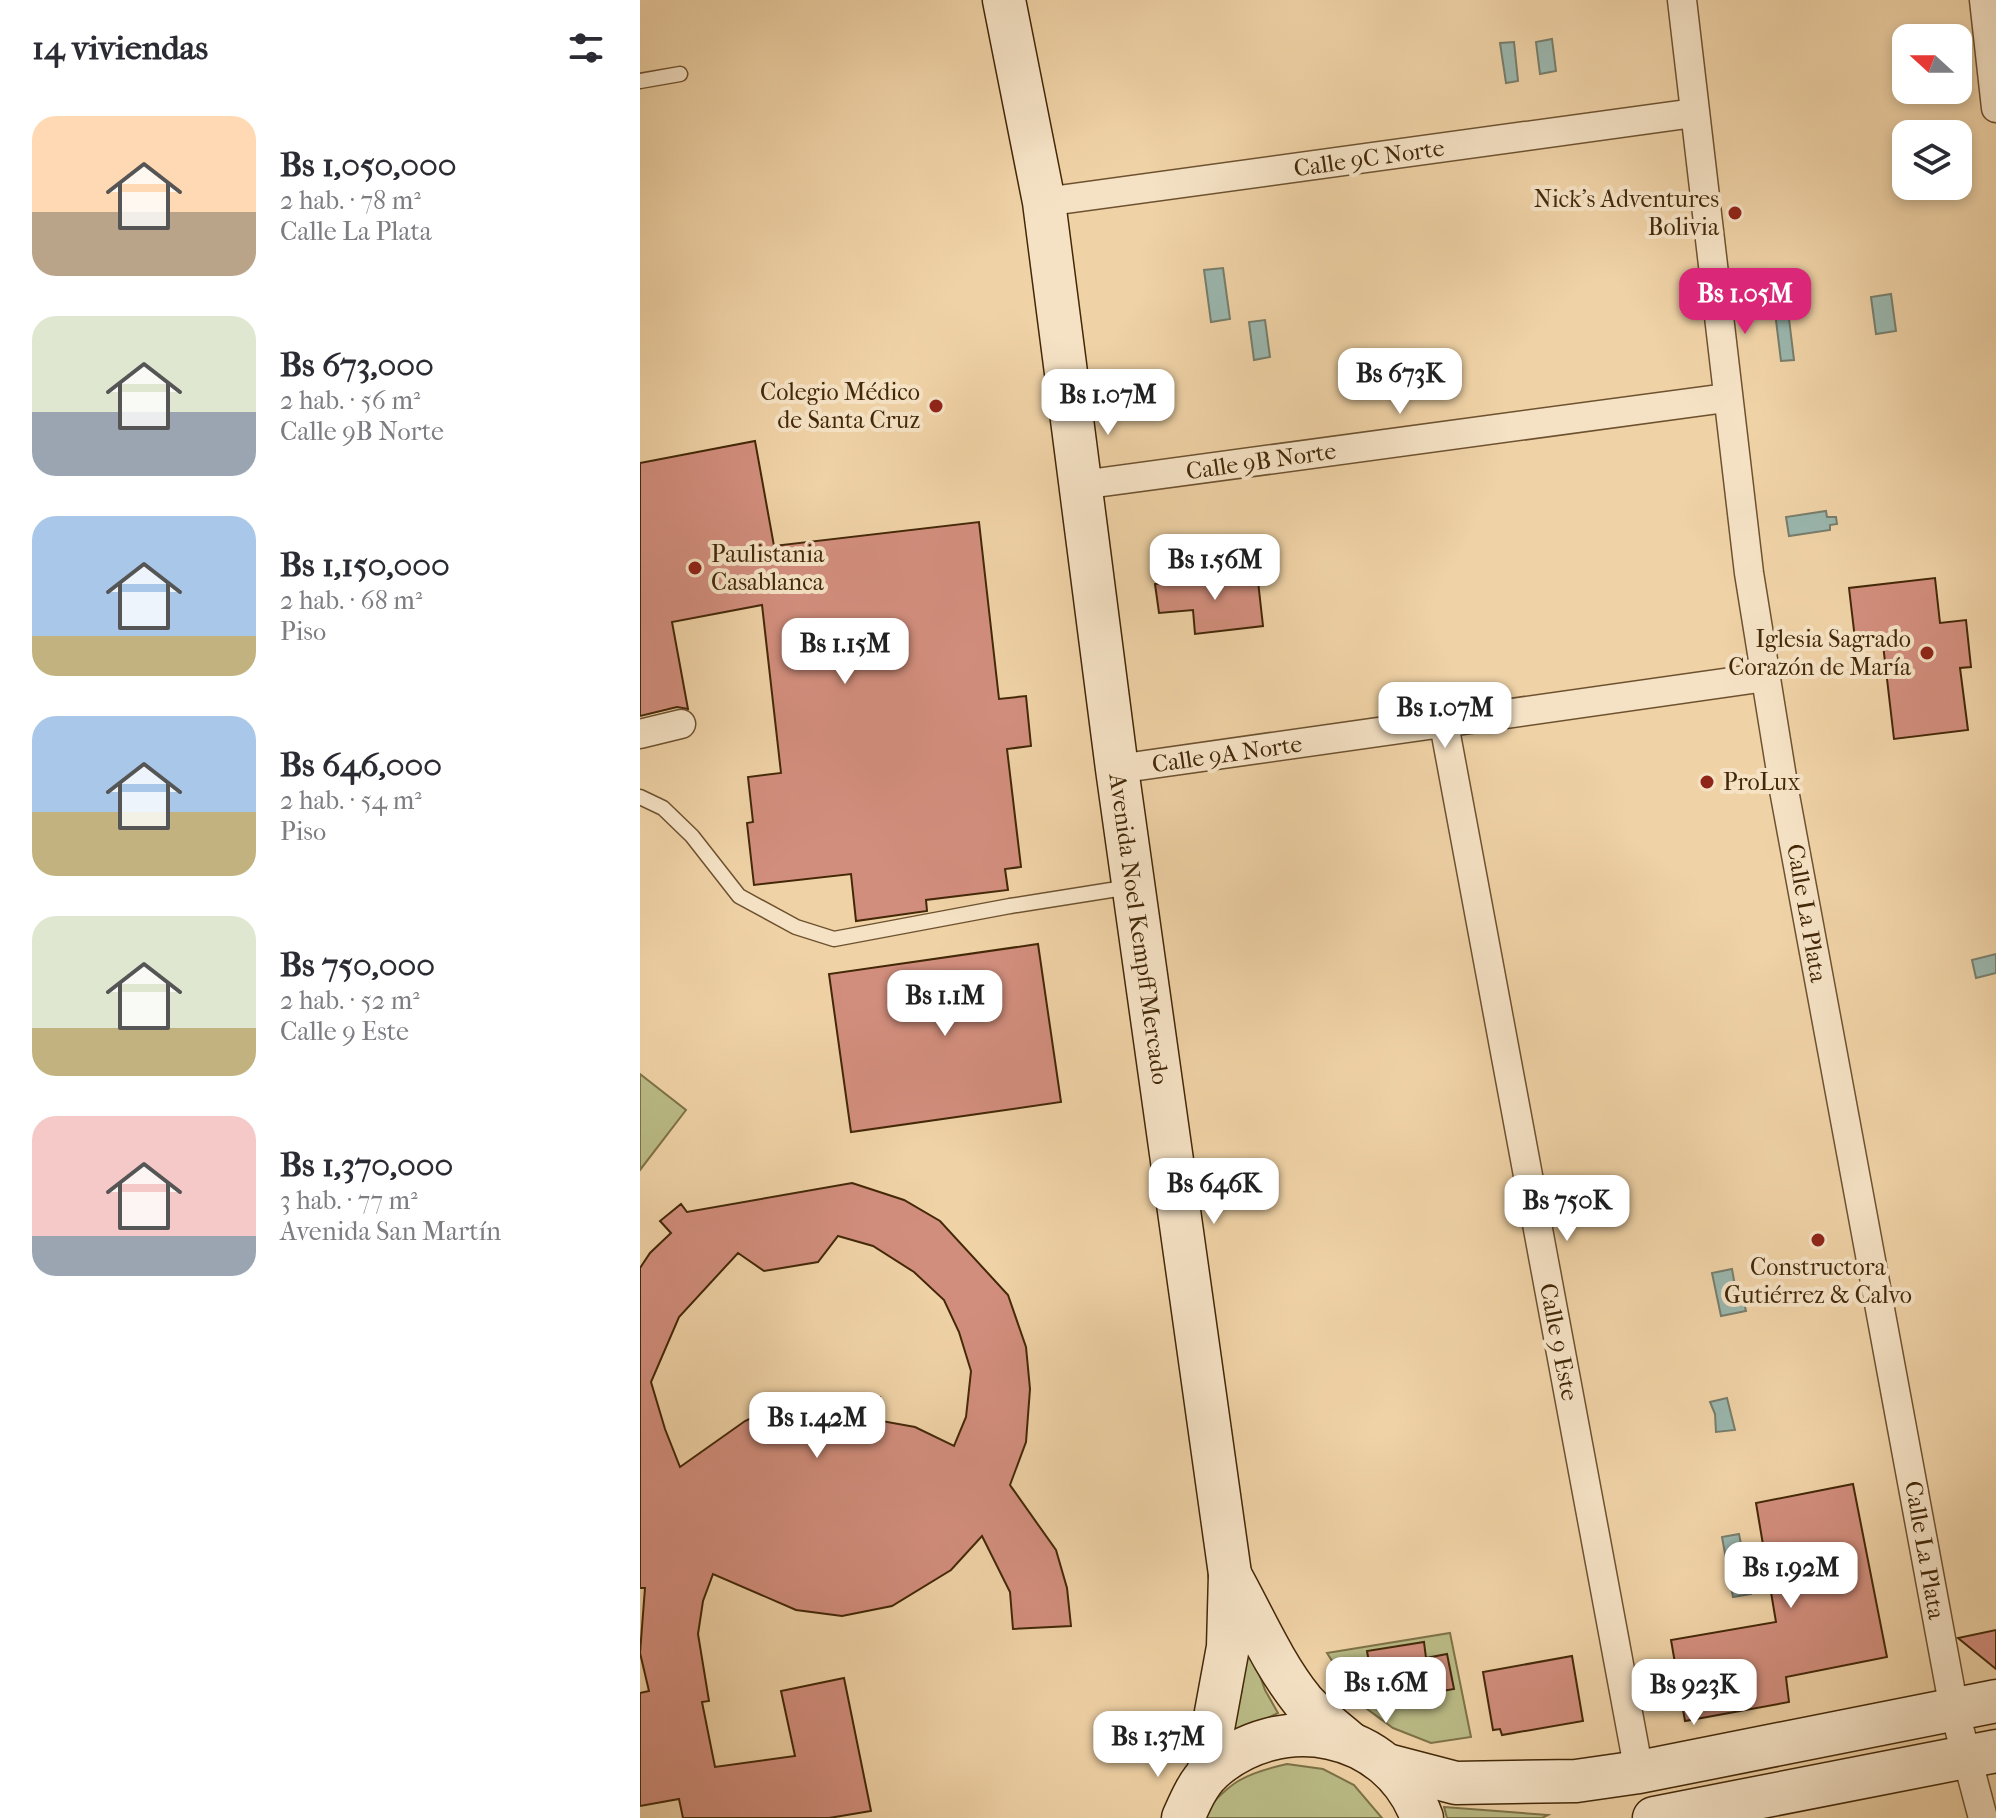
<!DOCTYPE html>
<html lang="es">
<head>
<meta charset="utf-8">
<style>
  :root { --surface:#fff; --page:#f7f7f7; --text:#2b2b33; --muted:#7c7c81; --accent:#db2777 }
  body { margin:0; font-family:"IM FELL French Canon",serif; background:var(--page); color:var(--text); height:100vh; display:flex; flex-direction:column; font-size:30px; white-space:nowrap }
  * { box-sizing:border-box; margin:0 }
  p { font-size:26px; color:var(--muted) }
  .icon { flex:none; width:44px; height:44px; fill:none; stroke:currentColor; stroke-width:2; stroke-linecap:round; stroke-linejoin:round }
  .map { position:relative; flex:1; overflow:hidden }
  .details { display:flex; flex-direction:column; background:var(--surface); width:640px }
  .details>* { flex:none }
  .needle { width:52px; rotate:291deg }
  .tools { position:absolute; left:1252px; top:24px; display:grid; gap:16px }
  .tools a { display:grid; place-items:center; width:80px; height:80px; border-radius:16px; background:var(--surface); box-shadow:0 4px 12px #0003; font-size:40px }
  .price { position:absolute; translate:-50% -68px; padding:0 18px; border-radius:16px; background:#fff; color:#222; font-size:26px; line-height:52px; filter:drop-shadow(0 2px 4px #0008) }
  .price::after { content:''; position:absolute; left:50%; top:48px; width:24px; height:18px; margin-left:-12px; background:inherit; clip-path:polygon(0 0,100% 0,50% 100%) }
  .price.active { background:var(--accent); color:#fff }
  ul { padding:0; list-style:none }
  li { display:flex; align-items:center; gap:24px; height:200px; padding:0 32px }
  li span { display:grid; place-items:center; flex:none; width:224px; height:160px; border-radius:24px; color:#555 }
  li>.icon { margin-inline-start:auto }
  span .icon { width:96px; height:96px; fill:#fffc; stroke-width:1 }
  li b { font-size:34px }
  h2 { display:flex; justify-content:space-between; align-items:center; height:96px; padding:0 32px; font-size:34px }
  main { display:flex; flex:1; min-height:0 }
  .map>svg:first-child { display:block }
</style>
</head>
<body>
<main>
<section class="details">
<h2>14 viviendas<svg class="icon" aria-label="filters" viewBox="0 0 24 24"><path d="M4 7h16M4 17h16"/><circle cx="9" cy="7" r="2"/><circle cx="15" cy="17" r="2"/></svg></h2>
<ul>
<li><span style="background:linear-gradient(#ffd9b3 60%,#b9a48a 0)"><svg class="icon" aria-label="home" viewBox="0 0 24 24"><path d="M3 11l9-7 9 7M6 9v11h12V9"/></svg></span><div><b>Bs 1,050,000</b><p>2 hab. · 78 m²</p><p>Calle La Plata</p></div></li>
<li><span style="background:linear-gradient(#dfe7d0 60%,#9aa5b1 0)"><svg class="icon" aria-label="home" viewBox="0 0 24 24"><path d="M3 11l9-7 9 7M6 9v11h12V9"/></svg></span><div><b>Bs 673,000</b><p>2 hab. · 56 m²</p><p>Calle 9B Norte</p></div></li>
<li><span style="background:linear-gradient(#a9c7e8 75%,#c2b280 0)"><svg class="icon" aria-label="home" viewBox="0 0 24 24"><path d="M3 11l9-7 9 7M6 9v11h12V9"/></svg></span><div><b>Bs 1,150,000</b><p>2 hab. · 68 m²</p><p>Piso</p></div></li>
<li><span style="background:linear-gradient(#a9c7e8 60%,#c2b280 0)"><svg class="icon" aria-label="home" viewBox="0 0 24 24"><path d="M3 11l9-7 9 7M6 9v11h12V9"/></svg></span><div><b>Bs 646,000</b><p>2 hab. · 54 m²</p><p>Piso</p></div></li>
<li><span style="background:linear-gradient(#dfe7d0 70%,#c2b280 0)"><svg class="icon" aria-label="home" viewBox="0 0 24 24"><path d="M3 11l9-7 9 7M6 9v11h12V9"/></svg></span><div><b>Bs 750,000</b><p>2 hab. · 52 m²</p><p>Calle 9 Este</p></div></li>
<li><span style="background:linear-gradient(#f6c9c9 75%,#9aa5b1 0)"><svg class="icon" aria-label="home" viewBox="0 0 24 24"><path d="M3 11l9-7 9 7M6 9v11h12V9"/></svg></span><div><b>Bs 1,370,000</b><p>3 hab. · 77 m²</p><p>Avenida San Martín</p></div></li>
</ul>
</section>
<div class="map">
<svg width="1356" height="1818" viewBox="0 0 1356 1818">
  <rect width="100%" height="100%" fill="#efd2a6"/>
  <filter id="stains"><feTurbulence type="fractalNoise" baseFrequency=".0025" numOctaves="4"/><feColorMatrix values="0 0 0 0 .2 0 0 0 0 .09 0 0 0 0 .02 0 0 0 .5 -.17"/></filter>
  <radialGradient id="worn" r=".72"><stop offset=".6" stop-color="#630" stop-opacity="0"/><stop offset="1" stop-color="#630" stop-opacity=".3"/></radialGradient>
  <!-- green -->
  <g fill="#babb86" stroke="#7e7247" stroke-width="2">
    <path d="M0,1074l46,36 -46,60z"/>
    <path d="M604,1631l21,59 13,23 -55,26 19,-48z"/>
    <path d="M810,1633l21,104 -40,6 -38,-15 -34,-25 -32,-50z"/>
    <path d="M647,1764l36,5 31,16 28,33h-182c29,-36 43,-44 87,-54z"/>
    <path d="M804,1807l104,8 -6,3h-95z"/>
  </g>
  <!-- water -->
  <g fill="#9ab6ad" stroke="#777d6b" stroke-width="2">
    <path d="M912,39l4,32 -16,3 -4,-32z"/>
    <path d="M874,42l4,39 -12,2 -6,-40z"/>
    <path d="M583,268l7,51 -19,3 -7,-52z"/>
    <path d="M1146,294l8,66 -13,1 -8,-65z"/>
    <path d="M1251,294l5,37 -20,3 -5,-37z"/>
    <path d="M625,320l5,37 -16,3 -5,-38z"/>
    <path d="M1186,511l1,6h9l1,7 -7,1v5l-41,6 -3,-19z"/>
    <path d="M1356,954v19l-20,5 -4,-18z"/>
    <path d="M1092,1269l3,17 5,-1 6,26 -25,5 -9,-43z"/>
    <path d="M1087,1398l8,32 -19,2 -1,-18 -5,-12z"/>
    <path d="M1099,1534l12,60 -18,3 -11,-60z"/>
  </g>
  <!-- building -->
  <g fill="#d28e7d" stroke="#432808" stroke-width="2" fill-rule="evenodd">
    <path d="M115,441l19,105 205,-24 20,177 27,-3 5,50 -24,3 14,118 -16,2 3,21 -82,10 1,11 -71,10 -5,-47 -97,11 -7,-62 6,-1 -5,-45 33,-4 -19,-168 -90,17 16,87 -11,-2 -37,9v-253z"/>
    <path d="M617,572l6,54 -68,8 -2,-24 -34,3 -4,-29z"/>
    <path d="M1295,578l5,45 26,-3 5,47 -11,1 8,62 -74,9 -12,-103 -27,3 -6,-51z"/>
    <path d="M398,944l23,158 -210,30 -22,-158z"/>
    <path d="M212,1183l52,17 36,21 68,74 18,52 4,42 -4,53 -16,43 46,65 11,38 4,38 -58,3 -3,-37 -28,-56 -31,34 -59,36 -50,10 -46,-6 -83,-36 -10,27 -5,33 11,67 -7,1 13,65 80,-11 -14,-65 63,-13 27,133 -42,7h-146l-4,-19 -39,7v-113l9,-2 -9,-38 5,-65h-5v-320l10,-15 21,-20 -11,-12 21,-17 6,8zM198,1236l35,10 41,26 30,28 15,32 12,39 -5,46 -12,29 -39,-19 -39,-7 4,-23 -24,-3 -41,2 -38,10 -32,15 -65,46 -15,-38 -14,-47 28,-65 59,-64 26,18 54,-9z"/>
    <path d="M1213,1484l34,173 -101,20 3,25 -104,19 -14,-81 105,-18 -20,-119z"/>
    <path d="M1356,1630v39l-38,-31z"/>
    <path d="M784,1642l2,16 21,-4 7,35 -18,3 1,5 -40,1 -3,-21 -22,2 -5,-28z"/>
    <path d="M932,1656l11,65 -81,14 -2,-6 -7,1 -10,-58z"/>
  </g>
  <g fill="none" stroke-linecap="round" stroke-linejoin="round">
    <!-- service casing -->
    <g stroke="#6e5230" stroke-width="17">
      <g id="service">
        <path d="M0,81l40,-7"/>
        <path d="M0,797l23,11 29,28 47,60 57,31 38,12 176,-33 120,-19"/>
      </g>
    </g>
    <!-- minor casing -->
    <g stroke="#6e5230" stroke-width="31">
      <g id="minor">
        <path d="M1042,0l67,573 35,217 170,919 29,109"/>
        <path d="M1344,0l12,108"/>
        <path d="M404,202l650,-89"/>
        <path d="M441,485l645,-87"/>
        <path d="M804,724l195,1048"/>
        <path d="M0,734l41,-10"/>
        <path d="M477,769l649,-92"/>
      </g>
    </g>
    <!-- secondary casing -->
    <g stroke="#432808" stroke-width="45">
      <g id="secondary">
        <path d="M364,0l40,202 73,567 113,805 -2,73 -16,87 -3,39"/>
        <path d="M590,1575c23,41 43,89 73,126 14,16 31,28 47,42"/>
        <path d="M747,1765l69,18 120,-2 63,-9 357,-71"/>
        <path d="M543,1818c7,-16 15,-35 28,-47 68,-62 179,-42 211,47"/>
        <path d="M1014,1818l342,-67"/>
      </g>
    </g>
    <!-- service -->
    <use href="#service" stroke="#f5e2c5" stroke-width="14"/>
    <!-- minor -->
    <use href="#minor" stroke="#f5e2c5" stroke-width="28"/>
    <!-- secondary -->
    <use href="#secondary" stroke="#f5e2c5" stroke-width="42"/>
  </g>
  <!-- markers -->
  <g fill="#8f2418" stroke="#f5e2c5" stroke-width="3">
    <circle cx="1095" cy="213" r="8"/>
    <circle cx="296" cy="406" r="8"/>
    <circle cx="55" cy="568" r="8"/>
    <circle cx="1287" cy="653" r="8"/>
    <circle cx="1067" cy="782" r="8"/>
    <circle cx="1178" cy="1240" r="8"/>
  </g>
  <g text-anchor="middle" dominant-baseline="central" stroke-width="8" stroke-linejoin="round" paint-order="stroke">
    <!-- street labels -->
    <g font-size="24" fill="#432808" stroke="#f5e2c5">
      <text transform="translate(729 158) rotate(-8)">Calle 9C Norte</text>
      <text transform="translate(621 461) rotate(-8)">Calle 9B Norte</text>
      <text transform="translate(587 754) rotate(-8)">Calle 9A Norte</text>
      <text transform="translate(1167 913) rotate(80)">Calle La Plata</text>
      <text transform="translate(499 929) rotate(82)">Avenida Noel Kempff Mercado</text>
      <text transform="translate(919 1342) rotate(79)">Calle 9 Este</text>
      <text transform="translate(1285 1550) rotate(80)">Calle La Plata</text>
    </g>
    <!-- poi labels -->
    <g font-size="24" fill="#432808" stroke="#f5e2c5" text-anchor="end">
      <text x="1079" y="199">Nick's Adventures<tspan x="1079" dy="28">Bolivia</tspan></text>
      <text x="280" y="392">Colegio Médico<tspan x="280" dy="28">de Santa Cruz</tspan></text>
      <text x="71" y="554" text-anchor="start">Paulistania<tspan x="71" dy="28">Casablanca</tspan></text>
      <text x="1271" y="639">Iglesia Sagrado<tspan x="1271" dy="28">Corazón de María</tspan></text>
      <text x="1083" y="782" text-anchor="start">ProLux</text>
      <text x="1178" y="1267" text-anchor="middle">Constructora<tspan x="1178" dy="28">Gutiérrez &amp; Calvo</tspan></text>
    </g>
  </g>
  <rect width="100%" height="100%" filter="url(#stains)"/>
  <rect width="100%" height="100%" fill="url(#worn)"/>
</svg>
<div class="tools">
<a><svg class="needle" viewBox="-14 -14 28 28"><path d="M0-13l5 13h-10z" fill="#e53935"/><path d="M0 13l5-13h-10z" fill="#7c7c81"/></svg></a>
<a><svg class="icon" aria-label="layers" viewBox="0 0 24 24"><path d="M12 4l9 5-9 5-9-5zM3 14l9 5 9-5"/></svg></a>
</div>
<b class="price active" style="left:1105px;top:336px">Bs 1.05M</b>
<b class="price" style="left:760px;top:416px">Bs 673K</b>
<b class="price" style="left:468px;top:437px">Bs 1.07M</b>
<b class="price" style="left:575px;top:602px">Bs 1.56M</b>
<b class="price" style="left:205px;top:686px">Bs 1.15M</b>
<b class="price" style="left:805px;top:750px">Bs 1.07M</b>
<b class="price" style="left:305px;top:1038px">Bs 1.1M</b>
<b class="price" style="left:574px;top:1226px">Bs 646K</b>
<b class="price" style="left:927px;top:1243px">Bs 750K</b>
<b class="price" style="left:177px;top:1460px">Bs 1.42M</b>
<b class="price" style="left:1151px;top:1610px">Bs 1.92M</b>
<b class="price" style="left:746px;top:1725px">Bs 1.6M</b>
<b class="price" style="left:1054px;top:1727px">Bs 923K</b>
<b class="price" style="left:518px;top:1779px">Bs 1.37M</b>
</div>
</main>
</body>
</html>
